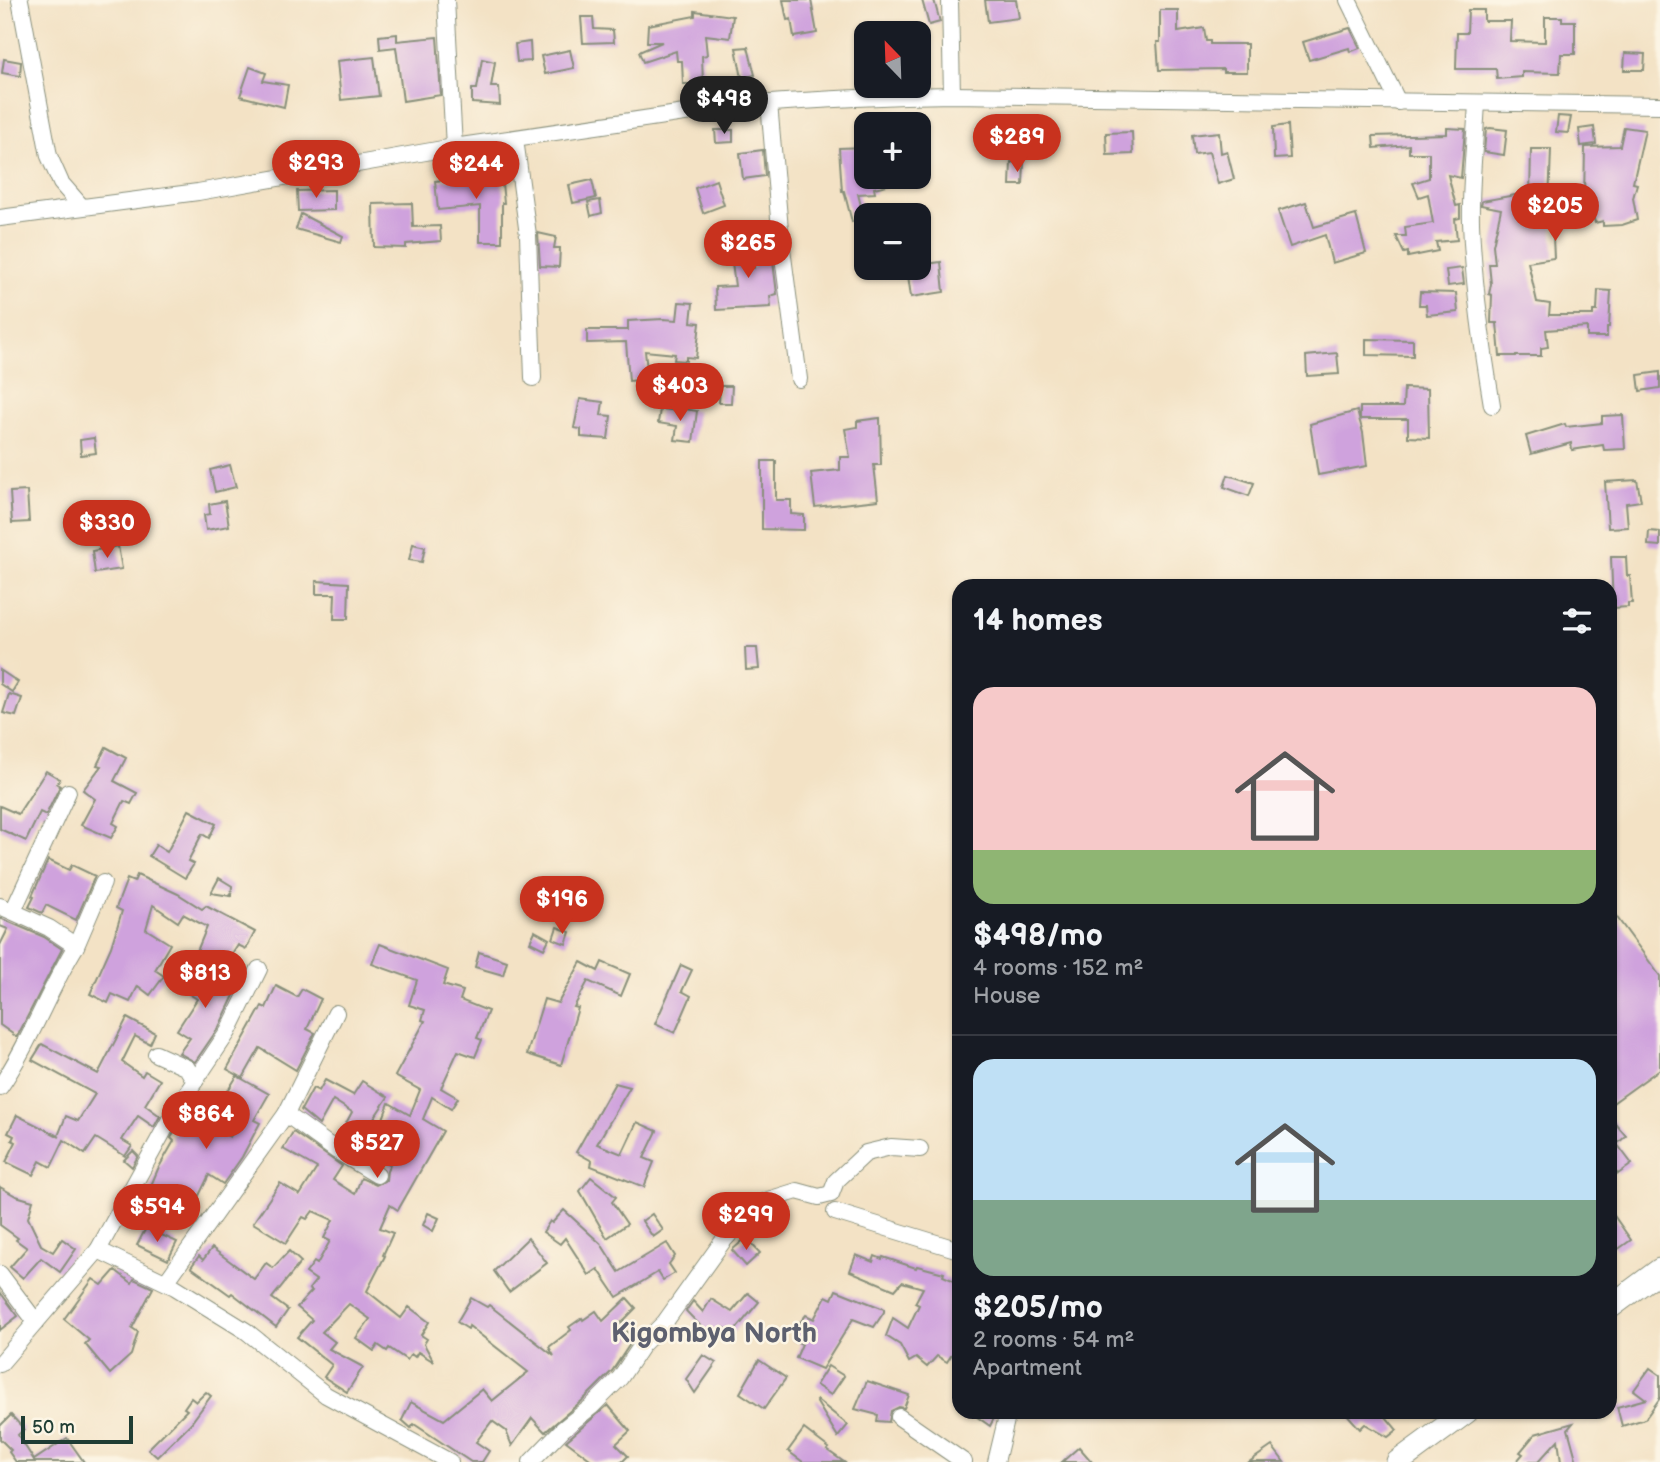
<!DOCTYPE html>
<html lang="en">
<head>
<meta charset="utf-8">
<style>
  :root { --surface:#171b24; --page:#242831; --text:#f1f3f6; --muted:#9ea1a6; --line:#363941; --accent:#c8321e }
  body { margin:0; font-family:"Balsamiq Sans",sans-serif; background:var(--page); color:var(--text); height:100vh; display:flex; flex-direction:column; font-size:26px; white-space:nowrap }
  * { box-sizing:border-box; margin:0 }
  p { font-size:23px; color:var(--muted) }
  .icon { flex:none; width:38px; height:38px; fill:none; stroke:currentColor; stroke-width:2; stroke-linecap:round; stroke-linejoin:round }
  .map { position:relative; flex:1; overflow:hidden }
  .details { position:absolute; left:952px; top:579px; width:665px; height:840px; display:flex; flex-direction:column; background:var(--surface); border-radius:21px; box-shadow:0 2px 5px #0004 }
  .details>* { flex:none }
  .needle { width:46px; rotate:337deg }
  .controls { position:absolute; left:854px; top:21px; display:grid; gap:14px }
  .controls a { display:grid; place-items:center; width:77px; height:77px; border-radius:14px; background:var(--surface); box-shadow:0 2px 5px #0004; font-size:35px }
  .scale { position:absolute; left:21px; bottom:18px; width:112px; box-sizing:border-box; padding-left:7px; border:4px solid #1f3d34; border-top:0; font-size:19px; line-height:24px; white-space:nowrap; color:#1f3d34; -webkit-text-stroke:5px #fcf5e5; paint-order:stroke }
  .price { position:absolute; translate:-50% -60px; padding:0 16px; border-radius:24px; background:var(--accent); color:#fff; font-size:23px; line-height:46px; filter:drop-shadow(0 2px 4px #0008) }
  .price::after { content:''; position:absolute; left:50%; top:42px; width:21px; height:16px; margin-left:-10px; background:inherit; clip-path:polygon(0 0,100% 0,50% 100%) }
  .price.current { background:#222; color:#fff }
  ul { padding:0; list-style:none }
  li { display:grid; align-content:center; gap:14px; height:371px; padding:0 21px }
  li+li { border-top:2px solid var(--line) }
  li span { display:grid; place-items:center; height:217px; border-radius:21px; color:#555 }
  li>.icon { margin-inline-start:auto }
  span .icon { width:126px; height:126px; fill:#fffc; stroke-width:1 }
  li b { font-size:30px }
  h2 { display:flex; justify-content:space-between; align-items:center; height:84px; padding:0 21px; font-size:30px }
  .map>svg:first-child { display:block }
</style>
</head>
<body>
<div class="map">
<svg width="1660" height="1462" viewBox="0 0 1660 1462">
  <rect width="100%" height="100%" fill="#fcf5e5"/>
  <filter id="ink" filterUnits="userSpaceOnUse"><feTurbulence type="fractalNoise" baseFrequency=".0143" numOctaves="2"/><feDisplacementMap in="SourceGraphic" scale="14" xChannelSelector="R" yChannelSelector="G"/><feConvolveMatrix kernelMatrix="1 2 1 2 8 2 1 2 1" color-interpolation-filters="sRGB"/></filter>
  <filter id="wash" filterUnits="userSpaceOnUse"><feTurbulence type="fractalNoise" baseFrequency=".00686" numOctaves="4" result="noise"/><feDisplacementMap in="SourceGraphic" scale="28" xChannelSelector="R" yChannelSelector="G"/><feGaussianBlur stdDeviation="1.57" result="paint"/><feColorMatrix in="noise" values="0 0 0 0 0 0 0 0 0 0 0 0 0 0 0 0 0 1.4 0 .05"/><feComposite in="paint" operator="in"/></filter>
  <g filter="url(#wash)">
    <rect width="100%" height="100%" fill="#f3e2c5"/>
    <g id="blocks">
      <!-- building -->
      <g fill="#cfa2dd">
        <path d="M783,0h28l6,33 -23,4 -3,-18 -4,1z"/>
        <path d="M922,0h12l6,22 -11,3z"/>
        <path d="M985,0h31l3,18 -31,4z"/>
        <path d="M1160,10h18v22l26,-4 2,13h4v3h37v28h-24v-3l-64,1 -2,-28h3z"/>
        <path d="M1468,10h16v11h27l-1,20 35,1v-25h17v4h13v33h-14l-1,19 -38,-1v5l-25,2 -1,-10h-40l1,-36h10z"/>
        <path d="M695,11l38,5 -3,22 -25,-3 2,20 -5,1 1,28h-20l-1,-23h-5l-1,-10 -33,11 -4,-10 23,-10h-15l1,-17 47,-9z"/>
        <path d="M581,17h12l1,12 19,1 1,12 -31,1z"/>
        <path d="M1350,28l10,20 -10,4 -1,-4 -40,12 -6,-18z"/>
        <path d="M397,34v7l40,-4 4,58 -38,6 -7,-54 -16,2 -1,-13z"/>
        <path d="M530,42l1,19 -14,1 -2,-18z"/>
        <path d="M748,47l7,28 -13,3 -6,-30z"/>
        <path d="M570,50l4,18 -29,6 -4,-18z"/>
        <path d="M1625,53l20,1 -1,16h-20z"/>
        <path d="M374,57l5,39 -38,4 -4,-39z"/>
        <path d="M4,59l17,3 -1,14 -18,-3z"/>
        <path d="M482,59l13,3 -4,25h8l1,18 -28,-2v-14h5z"/>
        <path d="M250,67l16,6 -3,8 25,4 -4,22 -44,-11z"/>
        <path d="M1558,116l13,1 -3,16 -12,-1z"/>
        <path d="M1288,125l2,33 -16,1 -1,-32z"/>
        <path d="M1594,127l2,17 -15,2 -2,-17z"/>
        <path d="M1624,127l21,3 -12,53 4,1 -4,14 4,22 -15,5 -19,1v-5l-8,2 -3,-12 -40,5 2,42 -26,4 9,40 13,2 -1,11h44v-4h4l1,-21 13,1 -2,36h-2v10h-20v-10l-41,3 2,17 -7,1v8h-41l-3,-33h-6l1,-28 -3,-1 2,-10 -2,-20h6l-2,-19 8,-36 -20,-4 1,-4 33,-6 15,1 1,-47h20l-2,55 35,-4 1,-53 35,-1z"/>
        <path d="M1447,128l18,1 -4,49 -13,-3 8,31 4,-1v13l-5,1 2,21 -21,2 2,9 -30,6v-5l-4,1 -8,-17h10l-1,-9 28,-4 -5,-29 -9,3 -6,-14 16,-5v-25h-20v-8l-35,3 -1,-12 74,-2z"/>
        <path d="M1490,128l17,2 -3,25 -20,-3 2,-23z"/>
        <path d="M715,130h18v12l-17,1z"/>
        <path d="M1132,132l1,22 -26,1 -1,-22z"/>
        <path d="M1219,132l2,21 6,-2 7,28 -16,5 -9,-32 -15,2 -2,-19z"/>
        <path d="M866,147v30h34v5l-26,6 1,5 -17,1 6,24 -12,4 -8,-31h-2l-3,-43z"/>
        <path d="M763,150l2,26 -22,3 -3,-26z"/>
        <path d="M1011,162l13,1 -1,22h-13z"/>
        <path d="M501,174l3,29h-2v39h-22v-36l-42,4 -3,-29z"/>
        <path d="M592,180l4,18 -23,5 -4,-18z"/>
        <path d="M716,180l8,25 -21,8 -8,-25z"/>
        <path d="M334,190v20l-36,1 -1,-20z"/>
        <path d="M600,200l2,13 -11,3 -3,-14z"/>
        <path d="M1306,202l8,25 42,-12 10,38 -34,10 -7,-28 -35,12 -12,-36z"/>
        <path d="M412,203l1,24 27,-1 1,15 -35,3v4l-32,-1 -1,-43z"/>
        <path d="M301,214l42,22 -2,6 -45,-13z"/>
        <path d="M734,231l12,38 8,-1 -2,-19 19,-3 6,48 -7,2 1,11 -55,3 -1,-23 20,-1 -7,-54z"/>
        <path d="M538,233l18,4 -2,11h6l-1,19 -19,-1z"/>
        <path d="M941,262l3,30 -33,5 -4,-29h12v-3z"/>
        <path d="M1462,268l2,16 -16,2 -2,-16z"/>
        <path d="M1420,292l36,1 2,19 -31,3 -1,-10h-7z"/>
        <path d="M679,302l14,1 -2,19 9,1 -4,35 -10,-1v4l-12,-1 1,-6 -30,-3 3,28 -19,2 -3,-39 -39,1v-13h41v-9l35,-2 14,1z"/>
        <path d="M1366,339l47,1v16l-47,-1z"/>
        <path d="M1337,353l2,21 -32,2 -1,-20z"/>
        <path d="M1660,372v16l-20,3 -2,-16z"/>
        <path d="M720,386h12l-1,17h-12z"/>
        <path d="M1404,388l24,1 1,49 -21,-1v-18h-48v-12h43z"/>
        <path d="M580,399l23,3 -2,13 10,1 -3,23 -27,-2v-8l-7,-1z"/>
        <path d="M679,408l18,3 -4,31 -18,-2 2,-14 -19,-3 2,-14 19,2z"/>
        <path d="M1357,411l6,22 4,33 -49,9 -8,-51z"/>
        <path d="M1623,415l2,34 -21,1 -1,-5 -31,5 -1,-7 -40,11 -5,-18 39,-12 1,3 36,-4v-7z"/>
        <path d="M880,418l1,47h-7l4,35 -63,7 -4,-34 29,-3v-13h10l-5,-28 12,-2v-6z"/>
        <path d="M94,438l2,15 -15,2 -1,-15z"/>
        <path d="M762,461h14v39h15v14l13,1v15l-42,-1z"/>
        <path d="M230,465l6,22 -21,5 -5,-22z"/>
        <path d="M1228,475l26,8 -5,13 -25,-9z"/>
        <path d="M1637,480l4,21 -15,2 2,24 -20,1 -3,-46z"/>
        <path d="M27,491l2,31 -17,1 -2,-31z"/>
        <path d="M225,501l4,25 -23,4 -2,-15 6,-1 -1,-10z"/>
        <path d="M1649,531l11,1v14l-12,-1z"/>
        <path d="M413,544l12,3 -3,15 -13,-2z"/>
        <path d="M118,546l4,23 -27,4 -3,-22z"/>
        <path d="M1611,557h15l1,19h3l2,27h-4v4l-15,1z"/>
        <path d="M316,581l33,2 -1,36h-14l1,-25h-19z"/>
        <path d="M745,648h12l2,21 -13,1z"/>
        <path d="M0,670l18,12 -6,10 -12,-8z"/>
        <path d="M9,694l13,4 -6,18 -13,-3z"/>
        <path d="M106,747l20,11 -12,23 23,12 -6,11 -7,-3 -11,22 5,3 -7,12 -30,-13 14,-26 -12,-9 18,-24 -4,-1z"/>
        <path d="M46,771l14,8 -3,5 3,2 -14,29 -6,-3 -14,29 -26,-12v-23l18,8z"/>
        <path d="M189,810l27,14 -7,14 -7,-4 -14,27 6,3 -9,14 -36,-22 7,-11 11,7z"/>
        <path d="M48,860l21,10 3,-5 23,11 -19,44 -30,-15 -4,8 -13,-6 5,-10 -2,-1z"/>
        <path d="M137,875l41,19 24,15 4,-3 49,26 -9,17 -8,-4 -13,21 -30,-10 12,-29 -24,-13 -5,8 -25,-17 -7,24 24,15 -15,26 9,6 -14,19 -12,-9 -8,16 -18,-8 -4,9 -18,-9 21,-47 11,-36 -6,-3 11,-29 7,3z"/>
        <path d="M219,878l13,8 -1,10 -20,-3z"/>
        <path d="M1610,908l50,68v93l-50,36z"/>
        <path d="M0,918l44,19 18,12 -45,88 -17,-12v-80l8,-16 -8,-3z"/>
        <path d="M557,927l13,5 -4,12 -13,-5z"/>
        <path d="M535,931l14,8 -5,10 -14,-7z"/>
        <path d="M380,944l68,26 -5,15 20,6 -3,9 28,11 -11,27 5,2 -7,17 -17,-6 -17,37 17,10 -7,11 -19,-12 -9,22 20,12 -45,79 -8,-5 -10,23 13,5 -10,22 2,1 -18,35 34,27 8,-11 20,15 -8,13 6,4 -3,5 10,18 -16,-10 -3,5 -4,-3 -4,6 -18,-12 -2,3 -9,-6 -4,6 -18,-13 14,-19 -21,-15 -27,28 13,10 -6,7 34,18 -16,25 -23,-15 8,-12 -35,-28 15,-17 -15,-13 15,-16 -3,-2 7,-9 -10,-7 8,-11 3,2 13,-23 -6,-3 9,-18 -20,-9 -6,8 -4,-2 -17,26 -33,-20 27,-40 20,12 17,-27 -34,-19 10,-17 49,34 -9,14 22,14 6,-16 15,7 10,-5 1,-9 3,-6 -20,-12 19,-50 21,12 10,-25 -25,-14 30,-55 -3,-1 3,-10 -16,-5 8,-25 -45,-16z"/>
        <path d="M479,952l28,9 -4,14 -28,-8z"/>
        <path d="M581,962l17,9 4,-9 28,12 -9,22 -33,-15 -14,26 4,1 -17,57 -34,-11 17,-55 14,4z"/>
        <path d="M201,963l36,26 -18,38 -24,35 -16,-9 11,-15 -13,-8 20,-31 -11,-7z"/>
        <path d="M681,965l11,5 -10,21 9,5 -16,37 -20,-9z"/>
        <path d="M276,986l21,11 5,-8 19,10 -14,30 8,4 -19,37 -36,-22 -17,30 -16,-9 35,-63 4,2z"/>
        <path d="M127,1018l28,15 -5,11 -15,-8 -13,26 20,14 3,-5 15,9 -15,25 15,11 -6,11 -16,-11 -16,24 10,6 -7,10 -29,-18 -11,16 -21,-14 -13,27 -11,-6 -7,14 -27,-13 10,-20 -4,-2 2,-4 -6,-3 9,-18 43,22 -2,-1 8,-20 12,5 17,-27 -63,-34 10,-16 56,30z"/>
        <path d="M237,1076l32,18 -15,26 6,3 -18,34 -19,27 -14,-9 -18,37 -30,-14 -4,9 -13,-5 14,-33 16,-28 -3,-3 6,-10 5,3 9,-16 39,22 14,-27 -20,-13z"/>
        <path d="M325,1080l28,15 9,-14 26,16 -26,39 -18,-9 8,-15 -19,-12 -14,25 -18,-15 12,-22 6,3z"/>
        <path d="M615,1083l15,4 -33,57 25,10 15,-32 20,9 -13,27 10,4 -10,25 -53,-21 1,-5 -16,-9z"/>
        <path d="M1610,1117l16,19 -9,8 15,20 -14,10 -8,-10z"/>
        <path d="M133,1151l5,5 -6,11 -8,-7z"/>
        <path d="M591,1177l25,20 -4,5 15,22 -20,14 -27,-47z"/>
        <path d="M0,1187l16,9 17,5 -5,17 13,27 12,7 9,-13 14,10 -16,23 -19,-14 -18,20 -13,-11 17,-19 -11,-8 2,-2 -18,-13z"/>
        <path d="M564,1210l37,34 18,28 48,-29 8,13 -6,8 6,9 -12,7 -5,-8 -41,25 -19,-28 -9,6 -24,-37 -5,6 -17,-12 7,-11 2,2z"/>
        <path d="M1610,1210l21,30 -14,10 -7,-9z"/>
        <path d="M428,1213l11,5 -6,13 -10,-6z"/>
        <path d="M652,1214l11,16 -10,7 -11,-16z"/>
        <path d="M146,1228l31,14 -9,18 -31,-15z"/>
        <path d="M528,1238l19,25 -38,29 -15,-21z"/>
        <path d="M746,1238l14,15 -14,13 -14,-16z"/>
        <path d="M212,1248l42,31 12,-16 7,5 16,-17 12,11 -29,36 16,12 -12,17 -44,-34 -2,2 -39,-28 8,-11 4,4z"/>
        <path d="M856,1255l17,7 2,-6 7,3 1,-2 33,11 1,-2 27,7 -1,3 16,7v60l-12,19 -10,-6 -10,11 -11,-9 -7,4 -9,-17 -14,-9 7,-18 15,10 11,-23 -4,-2 8,-15 -21,-6 -7,8 -45,-19z"/>
        <path d="M115,1270l17,13 2,-4 19,9 -21,40 6,4 -7,23 -21,19 -25,-30 4,-4 -25,-21 29,-40 9,6z"/>
        <path d="M836,1290l48,19v3l-10,15 -21,-8 -31,50 -26,-11 6,-14 -10,-5 5,-13 9,-11 8,4 12,-23 6,3z"/>
        <path d="M0,1292l18,24 -18,14z"/>
        <path d="M748,1293l11,9 -25,30 -10,-4 -1,6 -8,7 -29,-30 7,-10 10,11 8,-13 21,13z"/>
        <path d="M471,1298l16,9 2,-2 65,51 -5,-9 22,-17 -2,-3 13,-9 1,2 13,-9 7,10 24,-23 9,10 -17,17 15,13 -22,33 -28,28 -39,33 -13,-14 -20,28 -6,-15 -14,-10 -16,21 13,9 -7,11h-11l-57,-38 -3,4 -9,-8 9,-18 33,18 38,-31 10,12 36,-29 -59,-46 -1,3 -11,-7z"/>
        <path d="M703,1355l13,8 -21,30 -9,-14z"/>
        <path d="M759,1360l27,18 -22,31 -24,-16z"/>
        <path d="M828,1366l16,10 -13,19 -15,-10z"/>
        <path d="M1650,1368l10,7v23l-15,21 -23,7 -5,-19 29,-8 -12,-9z"/>
        <path d="M867,1381l42,14 -5,13 -5,-1 -8,4 -2,11 -12,-1 1,-6 -23,-6z"/>
        <path d="M206,1392l5,4 -20,27 -34,34 -9,-8 39,-39 -3,-2 7,-10 5,4z"/>
        <path d="M817,1400l31,25 -10,12 -22,-36z"/>
        <path d="M608,1405l22,26 -14,13 12,12 -6,6h-28l-28,-21z"/>
        <path d="M970,1412h27l-7,14z"/>
        <path d="M1345,1412h37l15,18 -9,7 -23,-13 -5,5z"/>
        <path d="M11,1415l13,14 -6,6 16,25 33,-22 17,24h-68l-7,-10 2,-2 -11,-11v-13z"/>
        <path d="M1573,1423l-5,6 9,33h-16l-3,-22 -20,22h-22l7,-8 -3,-2 15,-18z"/>
        <path d="M804,1429l25,19 -2,2 17,12h-41l-15,-11z"/>
        <path d="M1272,1446l12,16h-35z"/>
        <path d="M1079,1447l13,15h-30z"/>
      </g>
    </g>
  </g>
  <g filter="url(#ink)">
    <use href="#blocks" fill-opacity="0" stroke="#89907c" stroke-width="2"/>
    <g fill="none" stroke-linecap="round" stroke-linejoin="round">
      <!-- minor casing -->
      <g stroke="#89907c" stroke-width="18">
        <g id="minor">
          <path d="M20,0l29,156 12,27 20,23"/>
          <path d="M446,0l8,147"/>
          <path d="M950,0l2,95"/>
          <path d="M1348,0l50,102"/>
          <path d="M769,103l12,138 18,138"/>
          <path d="M1477,103c-2,39 -7,80 -6,119 2,61 11,123 21,183"/>
          <path d="M515,139l13,96 5,143"/>
          <path d="M0,218l198,-26 256,-45 278,-41c74,-6 147,-10 220,-11l708,10"/>
          <path d="M0,906l49,22 27,18c-28,45 -46,97 -76,141"/>
          <path d="M13,911l55,-119"/>
          <path d="M76,946l27,-63"/>
          <path d="M195,1081l33,-49 31,-63"/>
          <path d="M286,1114l51,37 40,24"/>
          <path d="M835,1212l124,38"/>
          <path d="M98,1250l77,37 71,44 80,64 124,67"/>
          <path d="M0,1274l36,48"/>
          <path d="M166,1282l120,-168 50,-101"/>
          <path d="M0,1364l98,-114 76,-138 21,-31 -8,-13 -31,-14"/>
          <path d="M899,1417l65,45"/>
          <path d="M531,1462l32,-33 28,-22 29,-29 22,-33 23,-23 58,-81 19,-20 26,-21 29,-9 22,6 12,-3 5,-13 30,-28 25,-6 29,2"/>
          <path d="M996,1462l12,-50"/>
        </g>
      </g>
      <!-- highway casing -->
      <g stroke="#89907c" stroke-width="25">
        <g id="highway">
          <path d="M1610,1307l50,-37"/>
          <path d="M1398,1462l68,-50"/>
        </g>
      </g>
      <!-- minor -->
      <use href="#minor" stroke="#fff" stroke-width="16"/>
      <!-- highway -->
      <use href="#highway" stroke="#fff" stroke-width="23"/>
    </g>
  </g>
  <g text-anchor="middle" dominant-baseline="central" stroke-width="5" stroke-linejoin="round" paint-order="stroke">
    <!-- quarter labels -->
    <g font-size="28" font-weight="bold" fill="#5d606f" stroke="#fcf5e5">
      <text x="714" y="1333">Kigombya North</text>
    </g>
  </g>
</svg>
<div class="controls">
<a><svg class="needle" viewBox="-14 -14 28 28"><path d="M0-13l5 13h-10z" fill="#e53935"/><path d="M0 13l5-13h-10z" fill="#9ea1a6"/></svg></a>
<a>+</a>
<a>−</a>
</div>
<div class="scale">50 m</div>
<b class="price current" style="left:724px;top:136px">$498</b>
<b class="price" style="left:1017px;top:174px">$289</b>
<b class="price" style="left:316px;top:200px">$293</b>
<b class="price" style="left:476px;top:201px">$244</b>
<b class="price" style="left:1555px;top:243px">$205</b>
<b class="price" style="left:748px;top:280px">$265</b>
<b class="price" style="left:680px;top:423px">$403</b>
<b class="price" style="left:107px;top:560px">$330</b>
<b class="price" style="left:562px;top:936px">$196</b>
<b class="price" style="left:205px;top:1010px">$813</b>
<b class="price" style="left:206px;top:1151px">$864</b>
<b class="price" style="left:377px;top:1180px">$527</b>
<b class="price" style="left:157px;top:1244px">$594</b>
<b class="price" style="left:746px;top:1252px">$299</b>
<section class="details">
<h2>14 homes<svg class="icon" aria-label="filters" viewBox="0 0 24 24"><path d="M4 7h16M4 17h16"/><circle cx="9" cy="7" r="2"/><circle cx="15" cy="17" r="2"/></svg></h2>
<ul>
<li><span style="background:linear-gradient(#f6c9c9 75%,#8fb573 0)"><svg class="icon" aria-label="home" viewBox="0 0 24 24"><path d="M3 11l9-7 9 7M6 9v11h12V9"/></svg></span><div><b>$498/mo</b><p>4 rooms · 152 m²</p><p>House</p></div></li>
<li><span style="background:linear-gradient(#bfe0f5 65%,#7fa58c 0)"><svg class="icon" aria-label="home" viewBox="0 0 24 24"><path d="M3 11l9-7 9 7M6 9v11h12V9"/></svg></span><div><b>$205/mo</b><p>2 rooms · 54 m²</p><p>Apartment</p></div></li>
</ul>
</section>
</div>
</body>
</html>
